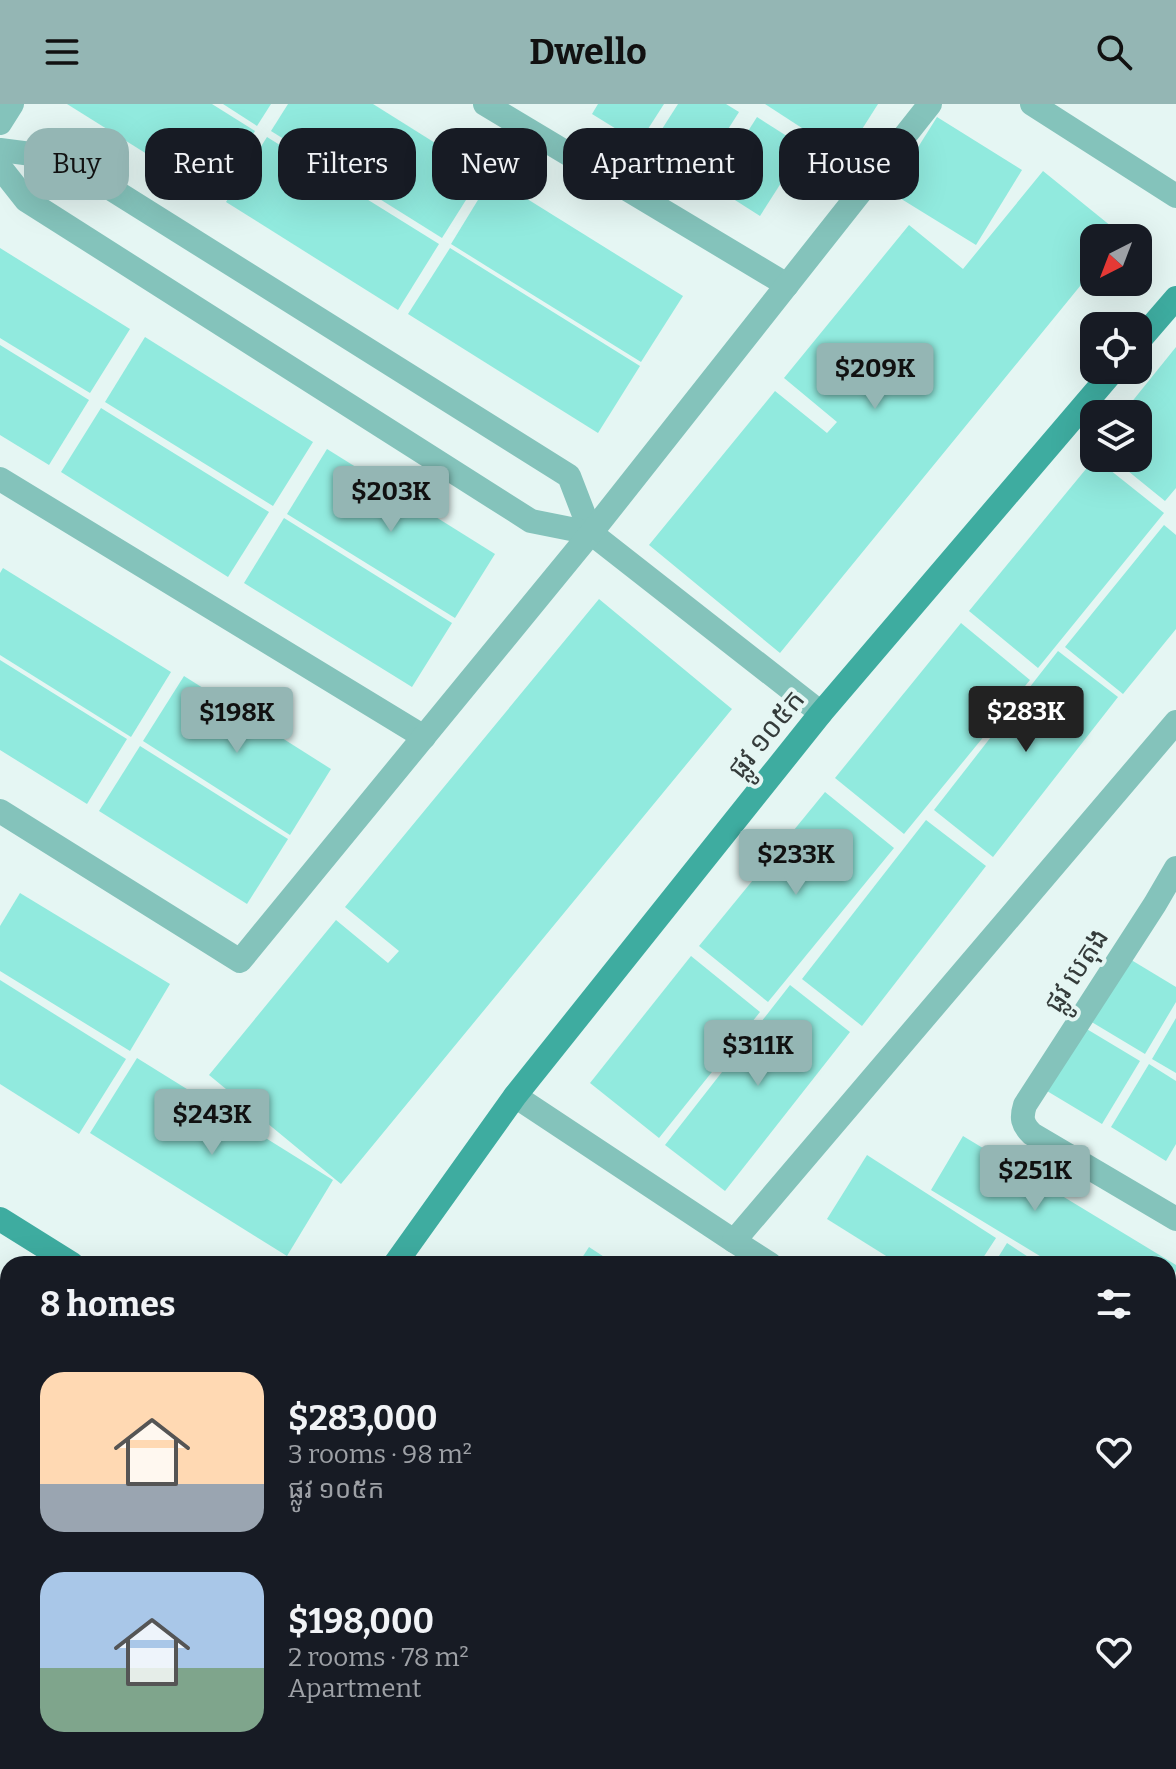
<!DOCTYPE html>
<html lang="en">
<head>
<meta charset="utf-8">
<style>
  :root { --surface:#171b24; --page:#242831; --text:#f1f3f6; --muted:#9ea1a6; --accent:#94b6b4 }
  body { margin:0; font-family:Bitter,"Noto Sans Khmer",serif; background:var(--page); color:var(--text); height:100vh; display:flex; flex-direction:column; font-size:30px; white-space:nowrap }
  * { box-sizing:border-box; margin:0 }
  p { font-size:26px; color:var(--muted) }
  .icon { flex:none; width:44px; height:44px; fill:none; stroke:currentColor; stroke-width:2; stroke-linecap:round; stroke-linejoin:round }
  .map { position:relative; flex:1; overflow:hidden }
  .side { position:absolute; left:0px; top:1152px; width:1176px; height:514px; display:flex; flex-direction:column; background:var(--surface); border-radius:24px 24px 0 0; box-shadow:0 8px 32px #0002 }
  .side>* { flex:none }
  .hud { position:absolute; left:24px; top:24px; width:1128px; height:72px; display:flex; gap:16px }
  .needle { width:52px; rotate:222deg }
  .fabs { position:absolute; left:1080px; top:120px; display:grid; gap:16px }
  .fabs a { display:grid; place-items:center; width:72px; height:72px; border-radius:16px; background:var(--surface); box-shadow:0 8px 32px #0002; font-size:40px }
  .price { position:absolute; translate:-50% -68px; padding:0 18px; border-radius:8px; background:var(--accent); color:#111; font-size:26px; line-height:52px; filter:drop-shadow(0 2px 4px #0008) }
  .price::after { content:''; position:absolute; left:50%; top:48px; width:24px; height:18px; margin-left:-12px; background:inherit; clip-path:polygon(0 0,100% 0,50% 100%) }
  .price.on { background:#222; color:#fff }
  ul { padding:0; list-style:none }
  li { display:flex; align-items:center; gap:24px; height:200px; padding:0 40px }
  li span { display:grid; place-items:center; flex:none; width:224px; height:160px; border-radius:24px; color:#555 }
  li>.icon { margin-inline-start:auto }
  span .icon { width:96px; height:96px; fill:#fffc; stroke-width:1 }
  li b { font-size:34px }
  h2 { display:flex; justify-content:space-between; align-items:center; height:96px; padding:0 40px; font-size:34px }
  .chip { padding:0 28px; border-radius:24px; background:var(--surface); box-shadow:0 8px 32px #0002; font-size:28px; line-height:72px }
  .chip.on { background:var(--accent); color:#111 }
  header { display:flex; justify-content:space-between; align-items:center; height:104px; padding:0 40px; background:var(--accent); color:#111; font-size:36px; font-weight:700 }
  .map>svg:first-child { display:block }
</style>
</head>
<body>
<header><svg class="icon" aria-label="menu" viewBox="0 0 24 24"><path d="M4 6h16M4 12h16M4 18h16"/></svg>Dwello<svg class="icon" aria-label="search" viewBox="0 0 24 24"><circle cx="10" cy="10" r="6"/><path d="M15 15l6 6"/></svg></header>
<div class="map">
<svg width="1176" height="1665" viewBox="0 0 1176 1665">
  <rect width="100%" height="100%" fill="#e5f6f3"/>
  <!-- building -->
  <g fill="#91eade">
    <path d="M67,0h145l43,27 -41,65z"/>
    <path d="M223,0h48l-14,22z"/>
    <path d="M288,0h85l110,69 -41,65 -171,-107z"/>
    <path d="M598,0h66l-25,39 -47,-29z"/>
    <path d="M678,0h48l13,8 -44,69 -47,-30z"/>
    <path d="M765,0h113l-33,52z"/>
    <path d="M757,13l47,30 -44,69 -47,-30z"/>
    <path d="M937,13l85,53 -46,75 -86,-53z"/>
    <path d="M267,33l172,107 -41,66 -172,-108z"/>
    <path d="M1043,67l79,64 -2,3h-26v31l-314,384 -131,-108 126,-154 52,42 10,-11 -53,-44 125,-153 54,44z"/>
    <path d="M492,73l191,119 -42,66 -190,-118z"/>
    <path d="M0,144l130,81 -40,64 -90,-55z"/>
    <path d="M450,144l190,118 -42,67 -190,-119z"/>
    <path d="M145,233l168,105 -40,64 -168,-104z"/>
    <path d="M0,241l89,55 -40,65 -49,-30z"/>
    <path d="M1176,243v141l-11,13 -53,-43h26v-44h-16z"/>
    <path d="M101,304l168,104 -41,65 -167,-105z"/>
    <path d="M327,345l168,105 -40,64 -168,-104z"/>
    <path d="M1095,354l69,55 -126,155 -69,-57z"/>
    <path d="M284,414l168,105 -40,64 -168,-104z"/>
    <path d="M1164,421l12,10v94l-53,65 -58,-47z"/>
    <path d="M3,464l168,104 -40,65 -131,-82v-82z"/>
    <path d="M599,495l133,110 -391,475 -132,-109 127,-155 52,43 11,-12 -54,-44z"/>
    <path d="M961,519l69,57 -126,154 -69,-56z"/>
    <path d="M1058,547l60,46 -125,160 -59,-47z"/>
    <path d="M0,556l127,79 -40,65 -87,-54z"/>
    <path d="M184,572l147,93 -41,66 -147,-94z"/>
    <path d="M140,642l148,93 -41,65 -148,-93z"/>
    <path d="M825,688l69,56 -126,154 -69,-56z"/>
    <path d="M926,716l60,46 -124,160 -60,-47z"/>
    <path d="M20,789l150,91 -40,67 -130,-80v-45z"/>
    <path d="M691,852l69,56 -101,126 -69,-55z"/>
    <path d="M1128,854l48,29v15l-31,52 -55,-33z"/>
    <path d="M0,876l126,79 -47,75 -79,-50z"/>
    <path d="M790,881l60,47 -125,159 -60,-46z"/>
    <path d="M1176,914v55l-24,-14z"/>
    <path d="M1085,924l55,33 -38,63 -55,-33z"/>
    <path d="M137,954l196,122 -46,76 -197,-123z"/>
    <path d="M1149,960l27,17v63l-10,17 -55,-34z"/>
    <path d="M963,1032l213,129v6l-8,13v-20h-115l-122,-74z"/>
    <path d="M867,1051l129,83 -17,26h-80l-72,-45z"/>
    <path d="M1007,1139l32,21h-45z"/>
    <path d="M589,1143l26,17h-37z"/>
    <path d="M1176,1171v66l-8,-4v-49z"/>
    <path d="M1176,1270v71l-8,-5v-53z"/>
    <path d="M1168,1514l8,5v89l-8,-5z"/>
    <path d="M1168,1612l8,5v15l-8,13z"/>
    <path d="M1073,1658h87l-5,7h-71z"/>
  </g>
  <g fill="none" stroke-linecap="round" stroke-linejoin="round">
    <!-- service -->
    <path stroke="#84c3bb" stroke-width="18" d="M0,1492v14"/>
    <!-- minor -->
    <g stroke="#84c3bb" stroke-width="24">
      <path d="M485,0l302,181"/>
      <path d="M1032,0l144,92"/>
      <path d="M0,19l12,-19"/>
      <path d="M0,46l62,8 507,318 22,57"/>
      <path d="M0,63l26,33 505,321 60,12 230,180"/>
      <path d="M0,375l424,258"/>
      <path d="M0,707l240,150 351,-428 339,-429"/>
      <path d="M1176,764l-21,36 -130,201c-4,13 -3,19 7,29l144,85"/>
      <path d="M515,992l219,145"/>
      <path d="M770,1160l-36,-23 442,-519"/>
      <path d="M1168,1418l8,5"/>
    </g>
    <!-- secondary -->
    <g stroke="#3eaca0" stroke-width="24">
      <path d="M1138,238l38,-44"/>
      <path d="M0,1115l72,45"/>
      <path d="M395,1160l120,-168 306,-383 293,-343"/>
      <path d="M869,1658l11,7"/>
      <path d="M52,1665l4,-7"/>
    </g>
  </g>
  <g text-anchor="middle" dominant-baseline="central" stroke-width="8" stroke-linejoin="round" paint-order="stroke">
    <!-- street labels -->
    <g font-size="28" fill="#353c3b" stroke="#e5f6f3">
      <text transform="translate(766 630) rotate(-51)">ផ្លូវ ១០៥ក</text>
      <text transform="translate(1076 866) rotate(-57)">ផ្លូវ បេតុង</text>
    </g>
  </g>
</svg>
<div class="fabs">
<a><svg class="needle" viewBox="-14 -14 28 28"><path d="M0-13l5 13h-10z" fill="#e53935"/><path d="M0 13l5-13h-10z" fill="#9ea1a6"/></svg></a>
<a><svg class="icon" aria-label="locate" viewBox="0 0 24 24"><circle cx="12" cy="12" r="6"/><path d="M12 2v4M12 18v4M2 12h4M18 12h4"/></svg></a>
<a><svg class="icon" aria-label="layers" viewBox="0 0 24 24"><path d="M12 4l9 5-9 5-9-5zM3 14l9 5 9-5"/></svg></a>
</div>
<b class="price" style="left:875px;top:307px">$209K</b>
<b class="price" style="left:391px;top:430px">$203K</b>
<b class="price on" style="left:1026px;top:650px">$283K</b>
<b class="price" style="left:237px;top:651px">$198K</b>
<b class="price" style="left:796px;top:793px">$233K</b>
<b class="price" style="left:758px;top:984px">$311K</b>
<b class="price" style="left:212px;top:1053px">$243K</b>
<b class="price" style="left:1035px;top:1109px">$251K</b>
<div class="hud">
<a class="chip on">Buy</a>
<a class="chip">Rent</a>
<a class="chip">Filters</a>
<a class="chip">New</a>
<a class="chip">Apartment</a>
<a class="chip">House</a>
</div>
<section class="side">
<h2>8 homes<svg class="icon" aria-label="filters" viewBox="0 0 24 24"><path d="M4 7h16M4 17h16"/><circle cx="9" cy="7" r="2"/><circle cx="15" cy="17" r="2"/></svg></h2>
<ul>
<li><span style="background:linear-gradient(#ffd9b3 70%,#9aa5b1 0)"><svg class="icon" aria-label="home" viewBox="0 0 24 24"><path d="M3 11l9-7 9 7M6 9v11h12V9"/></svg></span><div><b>$283,000</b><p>3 rooms · 98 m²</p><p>ផ្លូវ ១០៥ក</p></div><svg class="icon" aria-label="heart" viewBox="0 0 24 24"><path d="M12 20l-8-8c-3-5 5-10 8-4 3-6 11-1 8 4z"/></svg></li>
<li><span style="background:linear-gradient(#a9c7e8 60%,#7fa58c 0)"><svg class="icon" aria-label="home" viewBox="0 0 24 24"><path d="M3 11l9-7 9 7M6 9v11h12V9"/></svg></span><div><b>$198,000</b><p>2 rooms · 78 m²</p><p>Apartment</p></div><svg class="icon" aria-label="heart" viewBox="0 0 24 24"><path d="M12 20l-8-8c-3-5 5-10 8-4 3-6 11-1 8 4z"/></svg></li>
</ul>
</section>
</div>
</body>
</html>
